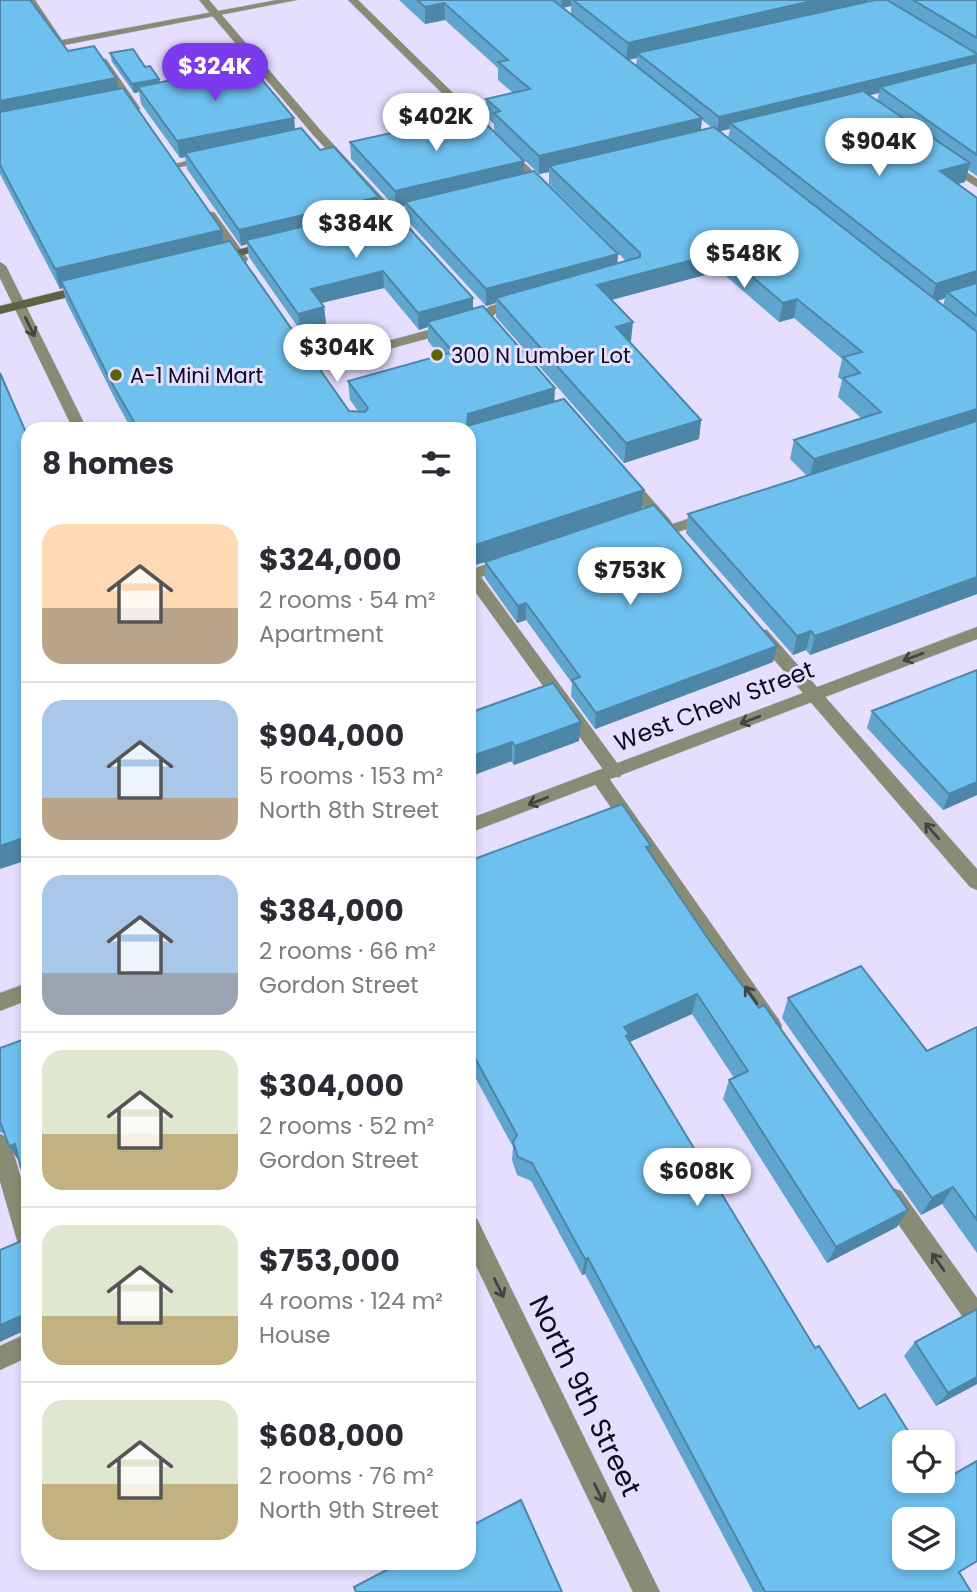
<!DOCTYPE html>
<html lang="en">
<head>
<meta charset="utf-8">
<style>
  :root { --surface:#fff; --page:#f7f7f7; --text:#2b2b33; --muted:#7c7c81; --line:#e1e1e2; --accent:#7c3aed }
  body { margin:0; font-family:Poppins,sans-serif; background:var(--page); color:var(--text); height:100vh; display:flex; flex-direction:column; font-size:26px; white-space:nowrap }
  * { box-sizing:border-box; margin:0 }
  p { font-size:23px; color:var(--muted) }
  .icon { flex:none; width:38px; height:38px; fill:none; stroke:currentColor; stroke-width:2; stroke-linecap:round; stroke-linejoin:round }
  .map { position:relative; flex:1; overflow:hidden }
  .details { position:absolute; left:21px; top:422px; width:455px; height:1148px; display:flex; flex-direction:column; background:var(--surface); border-radius:21px; box-shadow:0 4px 10px #0003 }
  .details>* { flex:none }
  .fabs { position:absolute; left:892px; top:1430px; display:grid; gap:14px }
  .fabs a { display:grid; place-items:center; width:63px; height:63px; border-radius:14px; background:var(--surface); box-shadow:0 4px 10px #0003; font-size:35px }
  .price { position:absolute; translate:-50% -60px; padding:0 16px; border-radius:24px; background:#fff; color:#222; font-size:23px; line-height:46px; filter:drop-shadow(0 2px 4px #0008) }
  .price::after { content:''; position:absolute; left:50%; top:42px; width:21px; height:16px; margin-left:-10px; background:inherit; clip-path:polygon(0 0,100% 0,50% 100%) }
  .price.on { background:var(--accent); color:#fff }
  ul { padding:0; list-style:none }
  li { display:flex; align-items:center; gap:21px; height:175px; padding:0 21px }
  li+li { border-top:2px solid var(--line) }
  li span { display:grid; place-items:center; flex:none; width:196px; height:140px; border-radius:21px; color:#555 }
  li>.icon { margin-inline-start:auto }
  span .icon { width:84px; height:84px; fill:#fffc; stroke-width:1 }
  li b { font-size:30px }
  h2 { display:flex; justify-content:space-between; align-items:center; height:84px; padding:0 21px; font-size:30px }
  .map>svg:first-child { display:block }
</style>
</head>
<body>
<div class="map">
<svg width="977" height="1592" viewBox="0 0 977 1592">
  <rect width="100%" height="100%" fill="#e5deff"/>
  <g fill="none" stroke-linecap="round" stroke-linejoin="round">
    <!-- lane casing -->
    <g stroke="#c3bcdb" stroke-width="1">
      <g id="lane">
        <path d="M25,0h10l27,40 215,-40h20l-238,46 -3,-1z"/>
        <path d="M348,0h10l191,187v4h-8z"/>
        <path d="M100,59h6l34,49 -1,2h-8l-33,-49z"/>
        <path d="M209,155l4,1v4l-37,8 -5,-3z"/>
        <path d="M944,162h8l25,17v8l-33,-21z"/>
        <path d="M206,212h8l34,47 -2,3h-8l-34,-48z"/>
        <path d="M518,299l6,4 -2,3 -24,6 -17,12 -166,45 -6,-4 1,-3 163,-44 17,-12z"/>
        <path d="M710,512l7,5 -2,3 -44,14 -7,-5 2,-3z"/>
        <path d="M506,558l5,1 3,4 -3,4 -30,10 139,190 3,5 -3,5h-12l171,243 3,6 -3,6 -7,3 -7,-3 -175,-255 3,-5h12l-136,-189v-13z"/>
        <path d="M814,689l6,2 157,178v21l-7,-3 -162,-188 -2,-4z"/>
        <path d="M0,1134l7,3 4,7 17,59v48l-8,-3 -3,-8 -17,-59z"/>
        <path d="M893,1188l8,3 76,107v31l-8,-3 -84,-121 -3,-7 3,-7z"/>
        <path d="M28,1333v24l-28,13v-24z"/>
      </g>
    </g>
    <!-- street casing -->
    <g stroke="#c3bcdb" stroke-width="1">
      <g id="street">
        <path d="M199,0h10l113,132 83,90v4h-8l-83,-90z"/>
        <path d="M0,262l6,4 81,163h-14l-73,-151z"/>
        <path d="M628,477l5,1 37,42 2,3 -2,3h-10l-37,-42 -2,-3z"/>
        <path d="M977,627v12l-508,194v-14l334,-126 -48,-55 -2,-4 2,-4h12l50,57z"/>
        <path d="M28,983v17l-28,11v-18z"/>
        <path d="M469,1216l8,3 183,373h-27l-164,-341z"/>
      </g>
    </g>
    <!-- secondary casing -->
    <g stroke="#c3bcdb" stroke-width="1">
      <g id="secondary">
        <path d="M429,204l6,3 -2,2 -58,14 -6,-3z"/>
        <path d="M269,241l6,4 -2,2 -58,15 -6,-4z"/>
        <path d="M85,285l4,1v6l-89,22v-8z"/>
      </g>
    </g>
    <!-- lane -->
    <use href="#lane" fill="#888c75" fill-rule="evenodd"/>
    <!-- street -->
    <use href="#street" fill="#888c75" fill-rule="evenodd"/>
    <!-- secondary -->
    <use href="#secondary" fill="#5e6240" fill-rule="evenodd"/>
  </g>
  <!-- wall -->
  <g fill="#5fa5cd" fill-rule="evenodd">
    <path d="M0,0l118,89 106,154 125,168h9l-8,-11 -2,-19 92,-25 -12,-15v-14l-9,3 -35,-42 -63,15 3,4 2,17 -26,6 -51,-73 -2,-13 -6,2 -54,-77 -2,-12 -5,1 -39,-54 -2,-12 -5,1 -22,-31 -2,-9 35,14 14,12 1,3 134,36 1,11 84,68 1,11 93,101 81,93 90,88 -2,19 135,137 -4,16 -178,67 -24,-33 1,-13 -46,-63 -9,3 -32,-45v-16l-16,4v-137h-338l-16,-30 -49,-98 -3,-13 -3,1 -60,-115z"/>
    <path d="M399,0h469v2l7,-2h102v176l-9,-6 -3,12 -8,2 20,14v396l-167,61 -4,-5 -13,5 -107,-122 2,-19 119,-38 -17,-17 4,-19 67,-22 -23,-21 4,-17 -4,-3 4,-18 -48,-41 -15,4 -59,-51 -109,29 20,41 -2,1 72,78 -2,19 -75,24 -128,-146v-14l-10,3 -80,-87 -1,-13 -9,2 -45,-49 -1,-17 61,-10 113,29v13l93,89 9,-2 -77,-77v-12l-10,2 -45,-43v-7l-8,-8v-17l27,-6 -15,-13v-12l-53,-48 -20,4zM571,6v8l-8,-6zM637,58l-1,7 -7,-5zM879,93l-2,8 -8,-6zM702,120l9,7 -10,3zM730,129l-2,9 -8,-7zM945,298l-2,8 -6,-5 4,-1z"/>
    <path d="M977,670v125l-34,15 -76,-82 5,-17z"/>
    <path d="M469,713l110,28 -65,24z"/>
    <path d="M650,852l247,375 -70,36 -104,-164 6,-19 5,-2 -42,-64 -62,28 185,306 156,244h-218l-168,-318 -3,1 -51,-94 -14,-6 -5,-15 1,-13 -44,-81v-205z"/>
    <path d="M788,998l139,53 50,-24v226l-35,-49 -21,11 -139,-197z"/>
    <path d="M28,1038v141l-7,-11 -2,-7 -10,-15 -4,-12 -5,-2v-84z"/>
    <path d="M977,1309v75l-41,22 -32,-50 11,-14z"/>
  </g>
  <!-- shaded-wall -->
  <g fill="#4d86a7">
    <path d="M562,0h9v6l-10,2z"/>
    <path d="M816,0h52l-1,4 -230,49v5l-11,2 2,-17z"/>
    <path d="M444,3l1,17 -20,4v-17z"/>
    <path d="M977,55v7l-97,25 -1,6 -143,35 -6,-5 -1,6 -12,3 2,-15z"/>
    <path d="M116,78l4,18 -120,25v-20z"/>
    <path d="M159,79l2,9 -23,-1 1,5 -5,1 -2,-9z"/>
    <path d="M294,118l1,17 -110,18v4l-5,1 -3,-17z"/>
    <path d="M702,118l-2,18 -151,30v6l-10,2v-18z"/>
    <path d="M524,161v17l-119,24v4l-9,2 -1,-17z"/>
    <path d="M970,163l-5,19 -30,8 5,-19z"/>
    <path d="M379,197l1,15 -134,28 1,4 -6,2 -2,-16z"/>
    <path d="M222,230l3,19 -164,32 2,7 -3,1 -5,-20z"/>
    <path d="M723,252l-3,19 -124,33 1,-19z"/>
    <path d="M618,254l-1,17 -121,27v5l-10,3v-17z"/>
    <path d="M383,271l1,17 -71,17 -2,-16z"/>
    <path d="M977,271v17l-30,4 -2,6 -14,5 5,-19z"/>
    <path d="M473,298v17l-46,7 1,5 -9,3 -1,-17z"/>
    <path d="M797,299l-3,19 -15,4 4,-19z"/>
    <path d="M324,307l2,17 -26,6 -2,-16z"/>
    <path d="M633,322l-2,19 -17,5 2,-19z"/>
    <path d="M555,388l-1,20 -87,21 1,-15z"/>
    <path d="M977,409v17l-168,52 5,-19z"/>
    <path d="M701,420l-2,19 -75,24 2,-20z"/>
    <path d="M644,490l-2,20 -172,57 -1,-20z"/>
    <path d="M977,577v17l-167,61 5,-19z"/>
    <path d="M526,603v17l-9,3 1,-17z"/>
    <path d="M811,631l-5,19 -13,5 4,-19z"/>
    <path d="M777,646l-4,16 -178,67 1,-16z"/>
    <path d="M581,722l-2,19 -65,24 1,-19z"/>
    <path d="M512,742v19l-43,16v-20z"/>
    <path d="M977,782v13l-34,15 6,-16z"/>
    <path d="M26,837l2,4v19l-28,9v-23z"/>
    <path d="M697,994l-5,20 -65,29 -3,-16z"/>
    <path d="M15,1144l9,15 -5,2 -10,-15z"/>
    <path d="M28,1165v14l-7,-11z"/>
    <path d="M953,1187l-11,17 -21,11 11,-17z"/>
    <path d="M908,1210l-11,17 -70,36 9,-16z"/>
    <path d="M588,1258l-3,16 -3,1 3,-16z"/>
    <path d="M28,1313v16l-28,13v-17z"/>
    <path d="M977,1377v7l-41,22 12,-13z"/>
  </g>
  <!-- building -->
  <g fill="#6ec0ee" stroke="#4d86a7" stroke-width="2" fill-rule="evenodd">
    <path d="M0,0h30l38,51 26,-5 22,32 -116,23z"/>
    <path d="M417,0h136l149,118 -163,38 -45,-43 6,-2 -14,-12 44,-10 -32,-27 10,-2 -64,-57 -19,4z"/>
    <path d="M573,0h243l-188,43z"/>
    <path d="M875,0h12l90,54v1l-258,62 -82,-64z"/>
    <path d="M913,0h64v38z"/>
    <path d="M133,49l12,18 5,-1 9,13 -27,5 -22,-31z"/>
    <path d="M977,62v93l-97,-68z"/>
    <path d="M249,64l45,54 -117,23 -39,-54z"/>
    <path d="M123,88l99,142 -167,39 -55,-104v-53z"/>
    <path d="M863,91l107,72 -30,8 37,27v73l-41,13 -206,-161z"/>
    <path d="M479,117l45,44 -129,30 -45,-49 59,-13 2,3z"/>
    <path d="M714,127l263,205v77l-163,50 -20,-19 87,-28 -38,-34 17,-5 -17,-16 19,-5 -65,-53 -14,4 -60,-51 -126,33 36,37 -17,5 85,93 -75,23 -130,-145 144,-41v-4l-91,-87z"/>
    <path d="M301,128l19,22 14,-3 45,50 -140,33 -54,-77z"/>
    <path d="M534,171l84,83 -132,35 -81,-87z"/>
    <path d="M389,206l84,92 -55,15 -35,-42 -72,18 13,18 -26,7 -52,-74z"/>
    <path d="M230,241l119,170 16,1 3,-4 -20,-27 105,-29 -26,-30 56,-16 72,82 -87,26 -1,12 97,-27 80,91 -175,57v-118h-331l-28,-49 -49,-99z"/>
    <path d="M977,283v33l-30,-24z"/>
    <path d="M0,373l28,64v405l-2,-5 -26,9z"/>
    <path d="M977,421v156l-162,59 -4,-5 -14,5 -109,-122z"/>
    <path d="M654,505l123,141 -181,67 -24,-33 8,-3 -54,-74 -8,3 -33,-44z"/>
    <path d="M977,670v112l-28,12 -77,-83z"/>
    <path d="M553,683l28,39 -66,24 -3,-4 -43,15v-44z"/>
    <path d="M622,804l29,42 -5,1 65,96 48,65 5,-3 144,205 -72,37 -107,-167 19,-9 -51,-77 -73,33 5,7 -3,2 189,312 4,-2 40,63 26,-15 30,48h-10v38h34l1,2 37,-21v100l-18,11 12,20h-206l-177,-334 -3,1 -53,-96 -14,-6 -5,-15 4,-7 -48,-88v-186zM905,1519h38v39h-38z"/>
    <path d="M861,966l66,85 50,-24v193l-24,-33 -21,11 -144,-200z"/>
    <path d="M28,1038v127l-7,3 -6,-24 -6,2 -9,-25v-73z"/>
    <path d="M28,1238v75l-28,12v-75z"/>
    <path d="M977,1309v68l-29,16 -33,-51z"/>
    <path d="M521,1500l41,92h-206l-2,-5 46,-24h69v-36z"/>
  </g>
  <!-- one-way arrows -->
  <defs><path id="oneway-shaft" d="M-6 0H5M1.5-3L5.5 0L1.5 3" fill="none" stroke-width="1.6" stroke-linecap="round" stroke-linejoin="round" transform="scale(1.75)"/></defs>
  <g stroke="#454444">
    <use href="#oneway-shaft" transform="translate(30 327) rotate(64)"/>
    <use href="#oneway-shaft" transform="translate(913 657) rotate(159)"/>
    <use href="#oneway-shaft" transform="translate(750 720) rotate(159)"/>
    <use href="#oneway-shaft" transform="translate(538 801) rotate(159)"/>
    <use href="#oneway-shaft" transform="translate(932 831) rotate(-131)"/>
    <use href="#oneway-shaft" transform="translate(751 995) rotate(-125)"/>
    <use href="#oneway-shaft" transform="translate(938 1262) rotate(-125)"/>
    <use href="#oneway-shaft" transform="translate(499 1288) rotate(64)"/>
    <use href="#oneway-shaft" transform="translate(599 1493) rotate(64)"/>
  </g>
  <!-- markers -->
  <g fill="#5c6301" stroke="#e5deff" stroke-width="2.5">
    <circle cx="437" cy="355" r="7"/>
    <circle cx="116" cy="375" r="7"/>
  </g>
  <g text-anchor="middle" dominant-baseline="central" stroke-width="6" stroke-linejoin="round" paint-order="stroke">
    <!-- far-poi labels -->
    <g font-size="21" fill="#0f091c" stroke="#e5deff" text-anchor="start">
      <text x="451" y="355">300 N Lumber Lot</text>
      <text x="130" y="375">A-1 Mini Mart</text>
    </g>
    <!-- street labels -->
    <g font-size="24" fill="#0f091c" stroke="#e5deff">
      <text transform="translate(714 706) rotate(-21)">West Chew Street</text>
    </g>
    <!-- near-street labels -->
    <g font-size="28" fill="#0f091c" stroke="#e5deff">
      <text transform="translate(585 1396) rotate(64)">North 9th Street</text>
    </g>
  </g>
</svg>
<div class="fabs">
<a><svg class="icon" aria-label="locate" viewBox="0 0 24 24"><circle cx="12" cy="12" r="6"/><path d="M12 2v4M12 18v4M2 12h4M18 12h4"/></svg></a>
<a><svg class="icon" aria-label="layers" viewBox="0 0 24 24"><path d="M12 4l9 5-9 5-9-5zM3 14l9 5 9-5"/></svg></a>
</div>
<b class="price on" style="left:215px;top:103px">$324K</b>
<b class="price" style="left:436px;top:153px">$402K</b>
<b class="price" style="left:879px;top:178px">$904K</b>
<b class="price" style="left:356px;top:260px">$384K</b>
<b class="price" style="left:744px;top:290px">$548K</b>
<b class="price" style="left:337px;top:384px">$304K</b>
<b class="price" style="left:630px;top:607px">$753K</b>
<b class="price" style="left:697px;top:1208px">$608K</b>
<section class="details">
<h2>8 homes<svg class="icon" aria-label="filters" viewBox="0 0 24 24"><path d="M4 7h16M4 17h16"/><circle cx="9" cy="7" r="2"/><circle cx="15" cy="17" r="2"/></svg></h2>
<ul>
<li><span style="background:linear-gradient(#ffd9b3 60%,#b9a48a 0)"><svg class="icon" aria-label="home" viewBox="0 0 24 24"><path d="M3 11l9-7 9 7M6 9v11h12V9"/></svg></span><div><b>$324,000</b><p>2 rooms · 54 m²</p><p>Apartment</p></div></li>
<li><span style="background:linear-gradient(#a9c7e8 70%,#b9a48a 0)"><svg class="icon" aria-label="home" viewBox="0 0 24 24"><path d="M3 11l9-7 9 7M6 9v11h12V9"/></svg></span><div><b>$904,000</b><p>5 rooms · 153 m²</p><p>North 8th Street</p></div></li>
<li><span style="background:linear-gradient(#a9c7e8 70%,#9aa5b1 0)"><svg class="icon" aria-label="home" viewBox="0 0 24 24"><path d="M3 11l9-7 9 7M6 9v11h12V9"/></svg></span><div><b>$384,000</b><p>2 rooms · 66 m²</p><p>Gordon Street</p></div></li>
<li><span style="background:linear-gradient(#dfe7d0 60%,#c2b280 0)"><svg class="icon" aria-label="home" viewBox="0 0 24 24"><path d="M3 11l9-7 9 7M6 9v11h12V9"/></svg></span><div><b>$304,000</b><p>2 rooms · 52 m²</p><p>Gordon Street</p></div></li>
<li><span style="background:linear-gradient(#dfe7d0 65%,#c2b280 0)"><svg class="icon" aria-label="home" viewBox="0 0 24 24"><path d="M3 11l9-7 9 7M6 9v11h12V9"/></svg></span><div><b>$753,000</b><p>4 rooms · 124 m²</p><p>House</p></div></li>
<li><span style="background:linear-gradient(#dfe7d0 60%,#c2b280 0)"><svg class="icon" aria-label="home" viewBox="0 0 24 24"><path d="M3 11l9-7 9 7M6 9v11h12V9"/></svg></span><div><b>$608,000</b><p>2 rooms · 76 m²</p><p>North 9th Street</p></div></li>
</ul>
</section>
</div>
</body>
</html>
